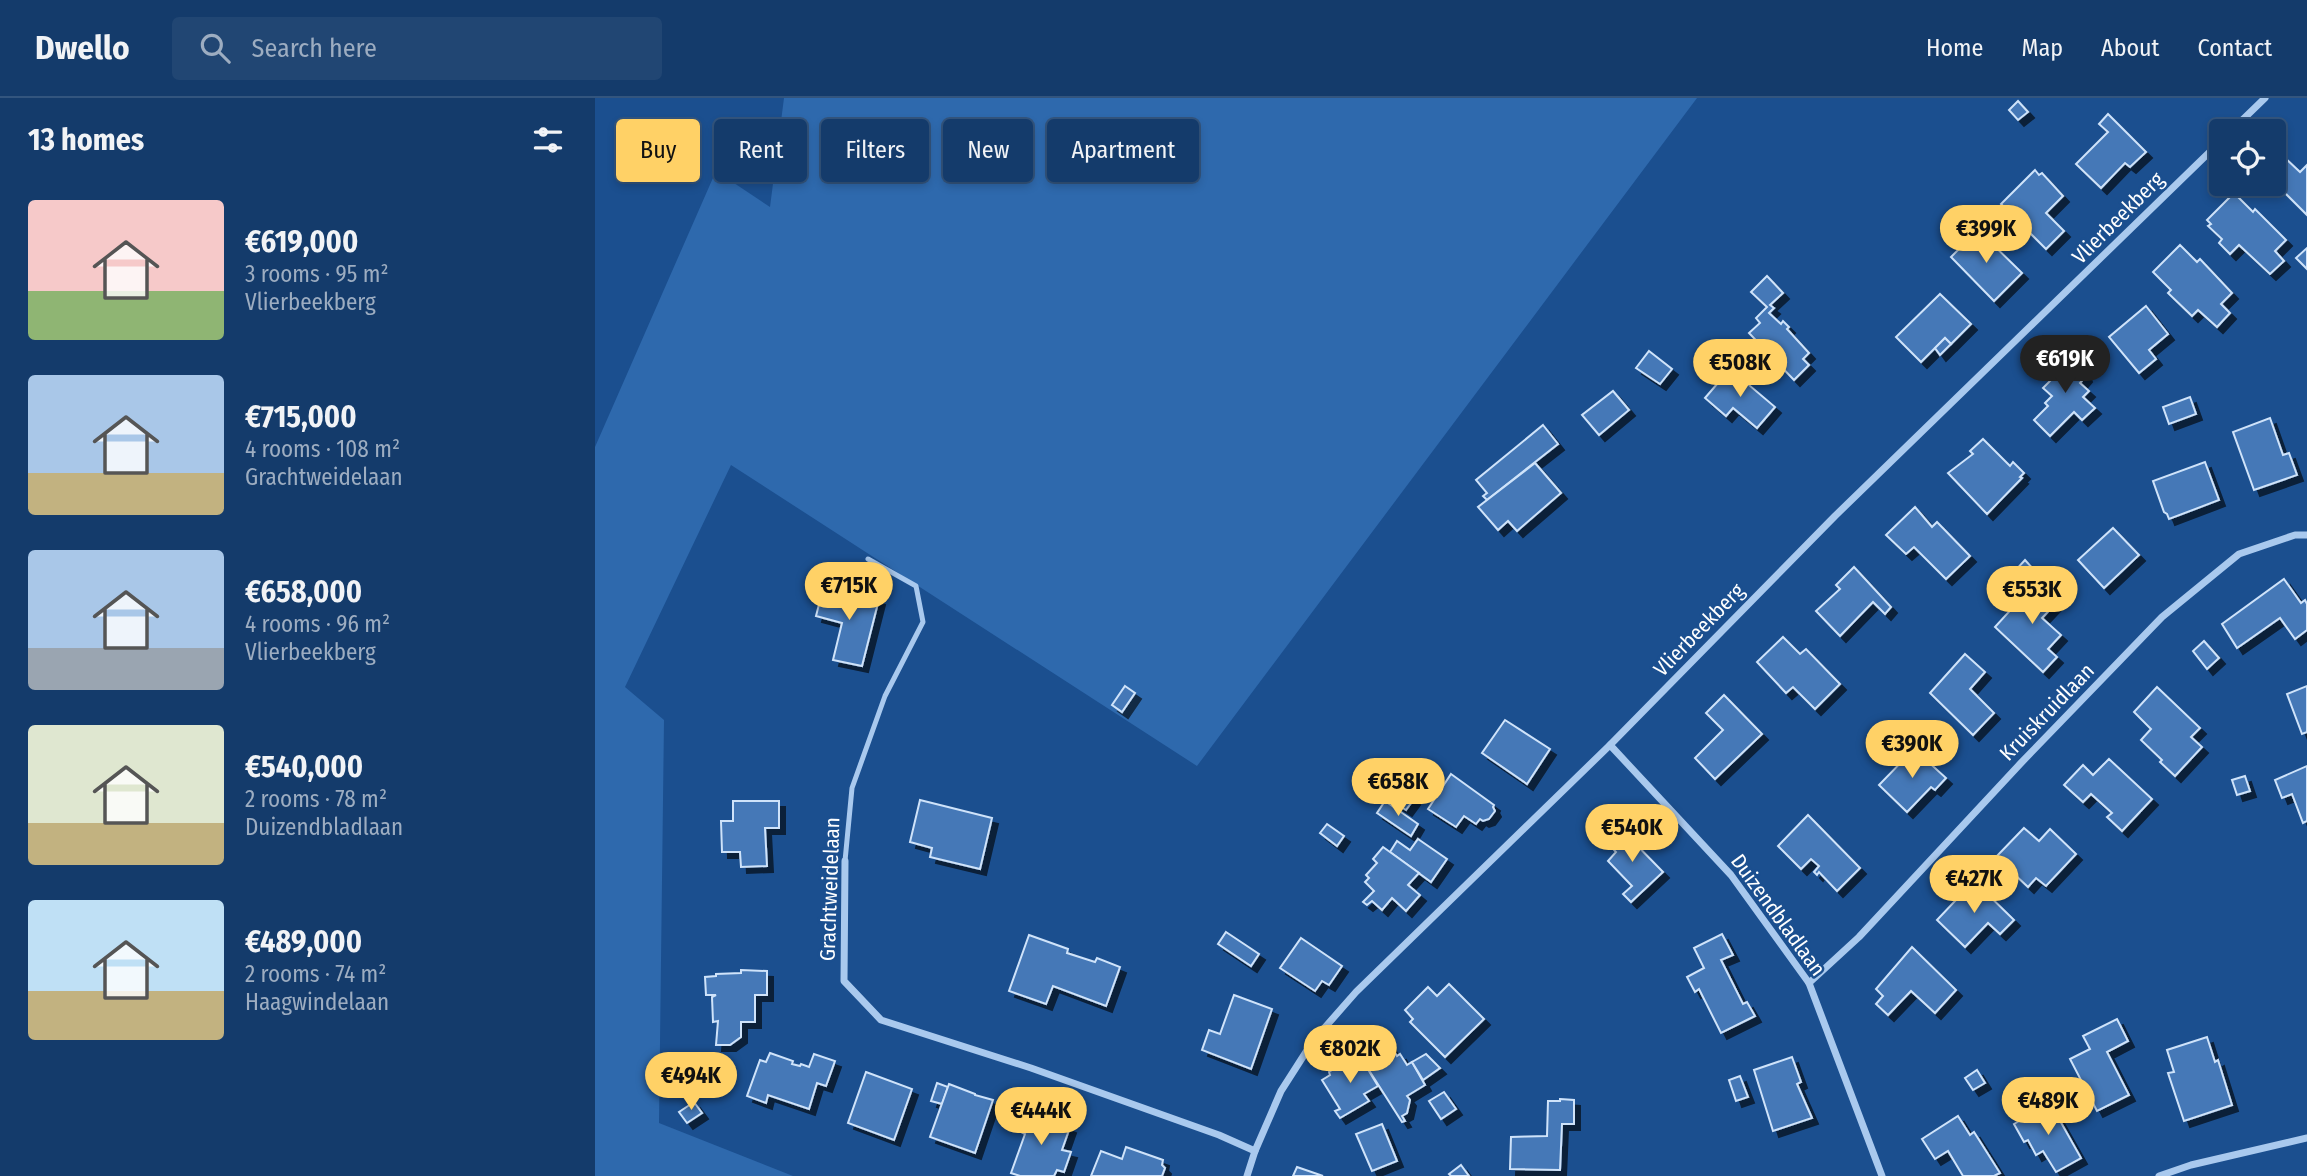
<!DOCTYPE html>
<html lang="en">
<head>
<meta charset="utf-8">
<style>
  :root { --surface:#143b6b; --page:#214673; --text:#f1f3f6; --muted:#9dadc1; --line:#33557e; --accent:#ffd166 }
  body { margin:0; font-family:"Fira Sans Condensed",sans-serif; background:var(--page); color:var(--text); height:100vh; display:flex; flex-direction:column; font-size:26px; white-space:nowrap }
  * { box-sizing:border-box; margin:0 }
  p { font-size:23px; color:var(--muted) }
  .icon { flex:none; width:38px; height:38px; fill:none; stroke:currentColor; stroke-width:2; stroke-linecap:round; stroke-linejoin:round }
  .map { position:relative; flex:1; overflow:hidden }
  .drawer { display:flex; flex-direction:column; background:var(--surface); width:595px }
  .drawer>* { flex:none }
  .guide { position:absolute; left:21px; top:21px; width:665px; height:63px; display:flex; gap:14px }
  .buttons { position:absolute; left:1614px; top:21px; display:grid; gap:14px }
  .buttons a { display:grid; place-items:center; width:77px; height:77px; border-radius:7px; background:var(--surface); box-shadow:0 4px 10px #0003,0 0 0 2px var(--line); font-size:35px }
  .price { position:absolute; translate:-50% -60px; padding:0 16px; border-radius:24px; background:var(--accent); color:#111; font-size:23px; line-height:46px; filter:drop-shadow(0 2px 4px #0008) }
  .price::after { content:''; position:absolute; left:50%; top:42px; width:21px; height:16px; margin-left:-10px; background:inherit; clip-path:polygon(0 0,100% 0,50% 100%) }
  .price.on { background:#222; color:#fff }
  ul { padding:0; list-style:none }
  li { display:flex; align-items:center; gap:21px; height:175px; padding:0 28px }
  li span { display:grid; place-items:center; flex:none; width:196px; height:140px; border-radius:7px; color:#555 }
  li>.icon { margin-inline-start:auto }
  span .icon { width:84px; height:84px; fill:#fffc; stroke-width:1 }
  li b { font-size:30px }
  h2 { display:flex; justify-content:space-between; align-items:center; height:84px; padding:0 28px; font-size:30px }
  .tag { padding:0 24px; border-radius:7px; background:var(--surface); box-shadow:0 4px 10px #0003,0 0 0 2px var(--line); font-size:24px; line-height:63px }
  .tag.on { background:var(--accent); color:#111 }
  header { display:flex; align-items:center; gap:42px; box-sizing:border-box; height:98px; padding:0 35px; background:var(--surface); border-bottom:2px solid var(--line) }
  header strong { font-size:33px }
  nav { display:flex; gap:38px; margin-inline-start:auto; font-size:24px }
  .search { width:490px; height:63px; background:var(--page); display:flex; align-items:center; gap:18px; box-sizing:border-box; padding:0 24px; border-radius:7px; color:var(--muted); font-size:26px }
  main { display:flex; flex:1; min-height:0 }
  .map>svg:first-child { display:block }
</style>
</head>
<body>
<header>
<strong>Dwello</strong>
<div class="search"><svg class="icon" aria-label="search" viewBox="0 0 24 24"><circle cx="10" cy="10" r="6"/><path d="M15 15l6 6"/></svg>Search here</div>
<nav><a>Home</a><a>Map</a><a>About</a><a>Contact</a></nav>
</header>
<main>
<section class="drawer">
<h2>13 homes<svg class="icon" aria-label="filters" viewBox="0 0 24 24"><path d="M4 7h16M4 17h16"/><circle cx="9" cy="7" r="2"/><circle cx="15" cy="17" r="2"/></svg></h2>
<ul>
<li><span style="background:linear-gradient(#f6c9c9 65%,#8fb573 0)"><svg class="icon" aria-label="home" viewBox="0 0 24 24"><path d="M3 11l9-7 9 7M6 9v11h12V9"/></svg></span><div><b>€619,000</b><p>3 rooms · 95 m²</p><p>Vlierbeekberg</p></div></li>
<li><span style="background:linear-gradient(#a9c7e8 70%,#c2b280 0)"><svg class="icon" aria-label="home" viewBox="0 0 24 24"><path d="M3 11l9-7 9 7M6 9v11h12V9"/></svg></span><div><b>€715,000</b><p>4 rooms · 108 m²</p><p>Grachtweidelaan</p></div></li>
<li><span style="background:linear-gradient(#a9c7e8 70%,#9aa5b1 0)"><svg class="icon" aria-label="home" viewBox="0 0 24 24"><path d="M3 11l9-7 9 7M6 9v11h12V9"/></svg></span><div><b>€658,000</b><p>4 rooms · 96 m²</p><p>Vlierbeekberg</p></div></li>
<li><span style="background:linear-gradient(#dfe7d0 70%,#c2b280 0)"><svg class="icon" aria-label="home" viewBox="0 0 24 24"><path d="M3 11l9-7 9 7M6 9v11h12V9"/></svg></span><div><b>€540,000</b><p>2 rooms · 78 m²</p><p>Duizendbladlaan</p></div></li>
<li><span style="background:linear-gradient(#bfe0f5 65%,#c2b280 0)"><svg class="icon" aria-label="home" viewBox="0 0 24 24"><path d="M3 11l9-7 9 7M6 9v11h12V9"/></svg></span><div><b>€489,000</b><p>2 rooms · 74 m²</p><p>Haagwindelaan</p></div></li>
</ul>
</section>
<div class="map">
<svg width="1712" height="1078" viewBox="0 0 1712 1078">
  <defs>
    <filter id="shadow"><feDropShadow dx="6" dy="6" stdDeviation="0" flood-color="#0009"/></filter>
  </defs>
  <rect width="100%" height="100%" fill="#1b4f8f"/>
  <!-- green -->
  <path fill="#2e69ad" d="M189,0h913l-500,668 -466,-301 -106,222 39,33 -5,403 134,53h-198v-729l121,-276 54,36z"/>
  <!-- building -->
  <g fill="#4478b7" stroke="#cfe3fa" stroke-width="2" filter="url(#shadow)">
    <path d="M1423,3l10,11 -10,8 -9,-10z"/>
    <path d="M1513,16l38,38 -16,15 -5,-4 -24,25 -25,-24 32,-32 -9,-8z"/>
    <path d="M1688,58l17,16 7,-7v50l-34,-34v-15z"/>
    <path d="M1440,72l4,5 3,-2 21,23 -17,17 18,18 -18,18 -45,-45z"/>
    <path d="M1639,95l19,19 2,-3 31,31 -11,11 9,10 -14,13 -31,-29 -9,9 -11,-11 3,-4 -14,-13 3,-2 -4,-4z"/>
    <path d="M1383,132l44,43 -28,28 -43,-44z"/>
    <path d="M1585,147l17,17 3,-3 32,34 -11,11 9,9 -13,14 -19,-17 -6,6 -24,-23 3,-3 -18,-18z"/>
    <path d="M1712,150v21l-11,-11z"/>
    <path d="M1172,178l16,17 -13,12 4,3 -5,5 12,11 2,-3 6,6 -2,2 22,24 -6,6 6,6 -15,15 -45,-47 11,-10 -4,-5 11,-11 -16,-15z"/>
    <path d="M1345,196l31,30 -20,20 -6,-6 -24,24 -25,-25z"/>
    <path d="M1551,208l22,28 -19,16 7,9 -17,14 -30,-36z"/>
    <path d="M1350,240l6,6 -11,11 -5,-7z"/>
    <path d="M1054,253l23,18 -12,15 -24,-16z"/>
    <path d="M1476,254l9,9 6,15 -6,7 9,8 -6,6 12,11 -13,12 -8,-8 -24,24 -16,-16 14,-14 -3,-3 7,-7 -9,-8 10,-10 -4,-4z"/>
    <path d="M1135,271l45,38 -18,21 -24,-20 -7,8 -21,-18z"/>
    <path d="M1018,293l16,19 -30,25 -17,-20z"/>
    <path d="M1595,299l6,17 -27,10 -6,-17z"/>
    <path d="M1675,320l13,37 6,-2 8,22 -43,15 -21,-58z"/>
    <path d="M948,327l15,19 -71,56 -4,-4 4,-3 -11,-13z"/>
    <path d="M1388,341l27,27 3,-4 11,11 -4,4 2,1 -35,36 -39,-41 25,-19 -3,-3z"/>
    <path d="M1610,364l14,38 -50,19 -2,-5 -3,-2 -11,-31z"/>
    <path d="M940,365l26,30 -44,38 -9,-10 -10,9 -20,-23z"/>
    <path d="M1320,409l17,20 5,-5 33,34 -24,23 -32,-32 -8,7 -20,-19z"/>
    <path d="M1518,430l26,27 -35,33 -26,-28z"/>
    <path d="M1430,462l10,11 -10,10 -11,-9z"/>
    <path d="M1259,469l37,40 -6,7 -12,-12 -33,34 -24,-25 24,-22 -4,-4z"/>
    <path d="M1689,481l17,24 4,-3 2,4v26l-12,9 -15,-21 -43,30 -15,-24z"/>
    <path d="M1443,482l21,20 -17,18 19,17 -13,14 9,8 -14,15 -48,-45z"/>
    <path d="M229,487l55,14 -17,67 -29,-6 9,-37 -26,-7z"/>
    <path d="M1188,539l17,17 6,-5 34,35 -25,25 -22,-22 -7,6 -29,-31z"/>
    <path d="M1609,543l15,17 -12,11 -14,-18z"/>
    <path d="M1370,556l20,18 -15,17 24,24 -21,22 -43,-42z"/>
    <path d="M530,588l10,7 -13,19 -10,-7z"/>
    <path d="M1712,588v46l-5,2 -15,-40z"/>
    <path d="M1562,589l43,41 -9,9 11,10 -27,29 -15,-14 2,-2 -21,-20 10,-11 -17,-17z"/>
    <path d="M1129,597l38,39 -47,45 -20,-21 28,-28 -17,-17z"/>
    <path d="M910,622l45,29 -23,35 -45,-31z"/>
    <path d="M1319,651l32,29 -11,12 -4,-3 -24,25 -28,-27z"/>
    <path d="M1514,661l43,40 -30,32 -15,-14 5,-4 -21,-19 -8,8 -19,-17 19,-20 10,10z"/>
    <path d="M1712,668v55l-4,2 -11,-29 -10,4 -7,-18z"/>
    <path d="M779,674l40,27 -8,11 -40,-26z"/>
    <path d="M856,676l43,31 -1,2 2,4 -6,8 -6,2 -3,-2 -4,5 -12,-8 -8,11 -28,-18z"/>
    <path d="M1650,678l5,15 -13,4 -5,-15z"/>
    <path d="M325,702l72,18 -12,51 -50,-12 2,-9 -22,-6z"/>
    <path d="M138,703h46v27h-14l2,38 -26,1 -1,-15h-18l-1,-31h12z"/>
    <path d="M790,703l33,23 -7,12 -34,-23z"/>
    <path d="M1213,717l52,53 -23,23 -18,-19 -2,3 -3,-3 5,-6 -8,-7 -10,10 -23,-23z"/>
    <path d="M732,726l17,12 -7,10 -17,-13z"/>
    <path d="M1025,730l43,44 -32,30 -8,-8 9,-8 -24,-25 8,-9 -10,-11z"/>
    <path d="M1429,730l15,13 11,-12 26,25 -30,32 -10,-8 -8,9 -32,-30z"/>
    <path d="M823,741l29,20 -16,23 -41,-30 7,-11 13,9z"/>
    <path d="M788,749l36,26 -11,12 12,10 -14,16 -14,-13 -10,12 -10,-9 -5,4 -4,-3 11,-11 -9,-9 4,-4 -3,-3 11,-12 -4,-4z"/>
    <path d="M1379,783l40,39 -14,14 -12,-11 -23,24 -28,-27z"/>
    <path d="M631,834l33,22 -8,12 -33,-22z"/>
    <path d="M1127,836l11,21 -12,5 22,44 4,-2 8,14 -34,17 -22,-44 -4,3 -8,-15 17,-9 -10,-20z"/>
    <path d="M434,837l39,14 -1,4 28,9 2,-4 23,9 -14,39 -53,-20 -7,18 -37,-13z"/>
    <path d="M706,840l41,28 -13,19 -7,-4 -7,10 -35,-23z"/>
    <path d="M1317,849l44,43 -21,23 -24,-22 -23,24 -12,-11 7,-8 -7,-7z"/>
    <path d="M146,872l26,1v24h-12v27h-14v15l-11,8h-14l2,-24 -5,1 -1,-25 4,-2h-10l-1,-18 11,-1v-2l25,-1z"/>
    <path d="M854,886l35,35 -39,38 -35,-35 3,-3 -8,-9 23,-23 9,9z"/>
    <path d="M639,897l38,14 -21,60 -49,-19 7,-20 11,4z"/>
    <path d="M1522,921l11,22 -21,11 22,43 -32,16 -27,-52 20,-10 -7,-13z"/>
    <path d="M1612,939l8,25 3,-2 14,45 -48,16 -16,-48 6,-1 -7,-22z"/>
    <path d="M792,943l10,15 3,-2 7,11 5,-3 13,23 -18,11 3,4 -3,13 -5,3 3,5 -3,1 -44,-69 15,-8 2,3z"/>
    <path d="M175,955l23,8 -1,3 8,2 1,-2 8,3 5,-13 21,7 -9,25 -9,-3 -8,26 -41,-14 -2,8 -19,-7 13,-36 6,2z"/>
    <path d="M763,955l20,33 -14,8 5,7 -29,17 -5,-7 5,-2 -18,-29 8,-5 -1,-3z"/>
    <path d="M831,956l14,14 -17,12 -11,-18z"/>
    <path d="M1197,959l9,25 -4,2 15,34 -39,13 -19,-61z"/>
    <path d="M1382,972l8,13 -12,7 -8,-12z"/>
    <path d="M271,974l46,17 -18,51 -46,-17z"/>
    <path d="M1145,978l8,21 -12,4 -7,-21z"/>
    <path d="M342,985l11,4 -6,17 -11,-3z"/>
    <path d="M354,986l26,10v1l18,5 -18,53 -45,-16z"/>
    <path d="M849,994l12,17 -15,10 -12,-18z"/>
    <path d="M965,1001l14,1v24h-12l-2,46 -50,-1 1,-32 36,-1 1,-35h12z"/>
    <path d="M99,1004l8,11 -15,10 -8,-11z"/>
    <path d="M1455,1005l31,55 -25,14 -13,-21 -7,4 -8,-15 -4,2 -10,-18z"/>
    <path d="M431,1013l44,16 -8,23 9,2 -7,20 -7,-2 -3,6h-34l-9,-3 14,-39 -6,-3z"/>
    <path d="M1363,1018l12,19 4,-3 26,41 -6,3h-31l-15,-25 -13,8 -13,-20z"/>
    <path d="M787,1026l15,37 -25,10 -16,-37z"/>
    <path d="M531,1049l37,13 -1,5 3,3 -3,8h-71l10,-25 21,8z"/>
    <path d="M866,1067l8,11h-18l-2,-2z"/>
    <path d="M702,1069l26,9h-30z"/>
  </g>
  <g fill="none" stroke-linecap="round" stroke-linejoin="round">
    <!-- service -->
    <path stroke="#a9c9ee" stroke-width="5" d="M250,763l7,-73 33,-92 38,-74 -7,-36 -48,-27"/>
    <!-- minor -->
    <g stroke="#a9c9ee" stroke-width="7">
      <path d="M1636,33l34,-33"/>
      <path d="M1015,647l121,130 78,108 73,193"/>
      <path d="M250,763l-1,120 37,39 150,48 188,67 36,16"/>
      <path d="M1214,885l50,-46 161,-173 142,-147 77,-63 56,-19h12"/>
      <path d="M652,1078l8,-25 26,-60 32,-50 43,-49 254,-247 225,-229 386,-375"/>
      <path d="M1564,1078l32,-11 116,-27"/>
    </g>
  </g>
  <g text-anchor="middle" dominant-baseline="central" stroke-width="5" stroke-linejoin="round" paint-order="stroke">
    <!-- street labels -->
    <g font-size="21" fill="#fff" stroke="#1b4f8f">
      <text transform="translate(1523 120) rotate(-45)">Vlierbeekberg</text>
      <text transform="translate(1104 532) rotate(-46)">Vlierbeekberg</text>
      <text transform="translate(1452 614) rotate(-46)">Kruiskruidlaan</text>
      <text transform="translate(235 791) rotate(-88)">Grachtweidelaan</text>
      <text transform="translate(1183 817) rotate(54)">Duizendbladlaan</text>
    </g>
  </g>
</svg>
<div class="buttons">
<a><svg class="icon" aria-label="locate" viewBox="0 0 24 24"><circle cx="12" cy="12" r="6"/><path d="M12 2v4M12 18v4M2 12h4M18 12h4"/></svg></a>
</div>
<b class="price" style="left:1391px;top:167px">€399K</b>
<b class="price on" style="left:1470px;top:297px">€619K</b>
<b class="price" style="left:1145px;top:301px">€508K</b>
<b class="price" style="left:254px;top:524px">€715K</b>
<b class="price" style="left:1437px;top:528px">€553K</b>
<b class="price" style="left:1317px;top:682px">€390K</b>
<b class="price" style="left:803px;top:720px">€658K</b>
<b class="price" style="left:1037px;top:766px">€540K</b>
<b class="price" style="left:1379px;top:817px">€427K</b>
<b class="price" style="left:755px;top:987px">€802K</b>
<b class="price" style="left:96px;top:1014px">€494K</b>
<b class="price" style="left:1453px;top:1039px">€489K</b>
<b class="price" style="left:446px;top:1049px">€444K</b>
<div class="guide">
<a class="tag on">Buy</a>
<a class="tag">Rent</a>
<a class="tag">Filters</a>
<a class="tag">New</a>
<a class="tag">Apartment</a>
</div>
</div>
</main>
</body>
</html>
